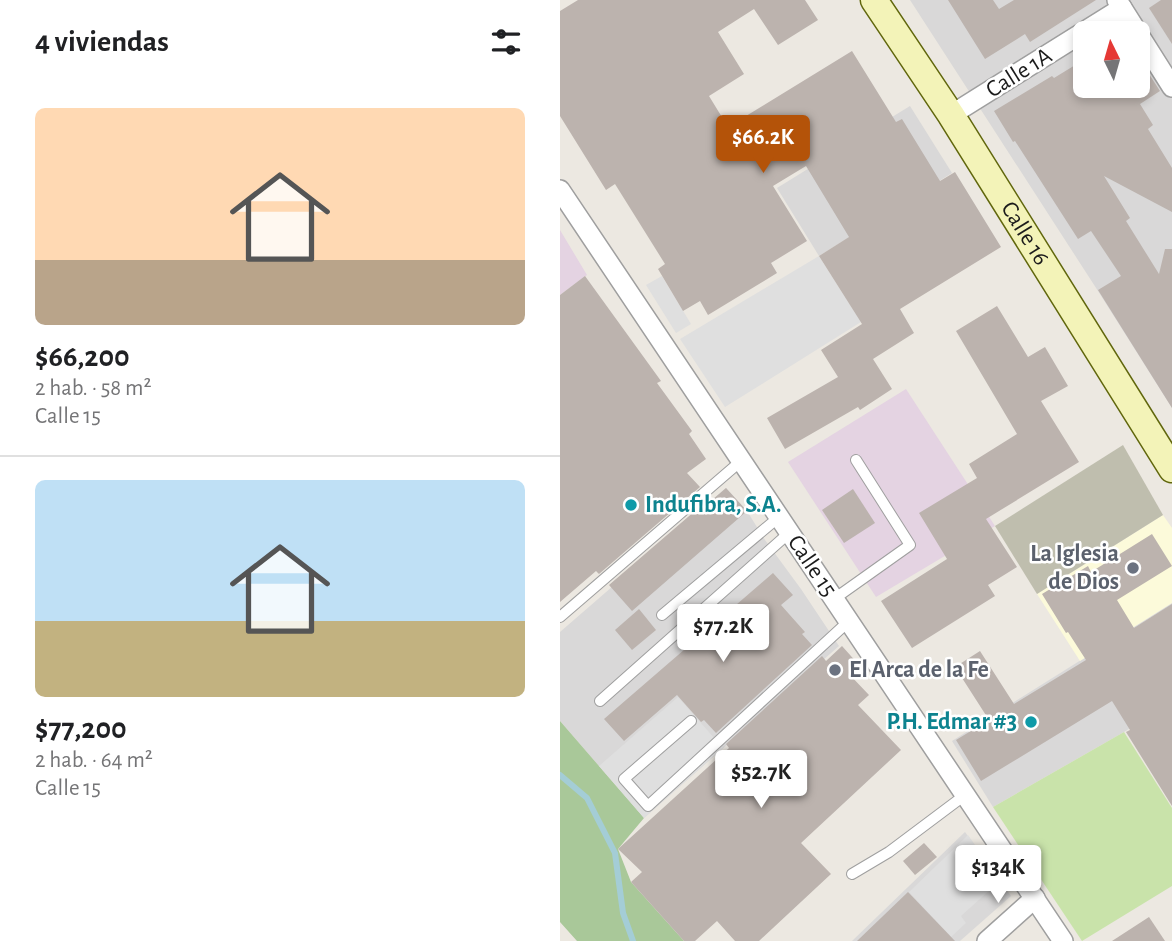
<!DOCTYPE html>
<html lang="es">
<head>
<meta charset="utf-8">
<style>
  :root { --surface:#fff; --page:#f2f2f2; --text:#202124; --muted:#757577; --line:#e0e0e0; --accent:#b45309 }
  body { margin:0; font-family:"Alegreya Sans",sans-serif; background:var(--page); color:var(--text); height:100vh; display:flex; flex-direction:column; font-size:26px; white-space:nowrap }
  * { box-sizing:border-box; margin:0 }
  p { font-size:23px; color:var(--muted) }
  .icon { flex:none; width:38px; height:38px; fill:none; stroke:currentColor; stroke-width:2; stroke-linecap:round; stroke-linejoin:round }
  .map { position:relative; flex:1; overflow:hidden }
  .side { display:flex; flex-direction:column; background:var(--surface); width:560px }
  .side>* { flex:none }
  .needle { width:46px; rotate:355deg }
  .tools { position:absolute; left:513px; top:21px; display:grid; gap:14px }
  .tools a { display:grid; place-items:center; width:77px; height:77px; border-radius:10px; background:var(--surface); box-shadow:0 4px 10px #0003; font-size:35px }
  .price { position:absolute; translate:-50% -60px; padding:0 16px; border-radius:7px; background:#fff; color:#222; font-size:23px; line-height:46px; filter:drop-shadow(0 2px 4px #0008) }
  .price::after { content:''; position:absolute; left:50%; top:42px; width:21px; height:16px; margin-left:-10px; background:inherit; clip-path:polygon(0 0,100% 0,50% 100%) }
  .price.selected { background:var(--accent); color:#fff }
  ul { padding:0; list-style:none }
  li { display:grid; align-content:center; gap:14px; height:371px; padding:0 35px }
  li+li { border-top:2px solid var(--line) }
  li span { display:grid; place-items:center; height:217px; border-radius:10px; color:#555 }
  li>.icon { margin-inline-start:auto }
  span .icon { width:126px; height:126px; fill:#fffc; stroke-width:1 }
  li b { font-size:30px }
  h2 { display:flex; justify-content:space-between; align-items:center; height:84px; padding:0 35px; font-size:30px }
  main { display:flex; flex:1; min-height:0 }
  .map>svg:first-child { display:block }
</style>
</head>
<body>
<main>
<section class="side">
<h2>4 viviendas<svg class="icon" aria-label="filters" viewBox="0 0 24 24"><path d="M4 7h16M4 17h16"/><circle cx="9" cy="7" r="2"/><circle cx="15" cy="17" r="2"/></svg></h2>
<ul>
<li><span style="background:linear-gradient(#ffd9b3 70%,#b9a48a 0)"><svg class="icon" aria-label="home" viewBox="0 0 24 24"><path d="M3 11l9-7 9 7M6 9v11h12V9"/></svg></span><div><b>$66,200</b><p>2 hab. · 58 m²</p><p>Calle 15</p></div></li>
<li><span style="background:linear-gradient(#bfe0f5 65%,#c2b280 0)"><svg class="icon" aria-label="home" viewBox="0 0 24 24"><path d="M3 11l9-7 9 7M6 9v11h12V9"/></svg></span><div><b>$77,200</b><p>2 hab. · 64 m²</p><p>Calle 15</p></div></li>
</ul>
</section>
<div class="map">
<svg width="612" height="941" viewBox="0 0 612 941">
  <rect width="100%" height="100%" fill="#ece8e1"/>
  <!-- residential -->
  <g fill="#d9d8d8" fill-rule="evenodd">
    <path d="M350,0h262v408l-74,-117zM525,33h53v53h-53z"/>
    <path d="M350,106l42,67 -133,83 -42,-68z"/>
    <path d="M166,488l21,23 18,29 36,49 38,57 -195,172 -84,-97v-89z"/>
    <path d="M612,603v99l-48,30 -131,75 -41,-66z"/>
    <path d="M405,832l46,64 -51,45h-108z"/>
  </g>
  <!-- industrial -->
  <g fill="#e4d3e2">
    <path d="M0,230l27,45 -27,20z"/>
    <path d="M346,389l89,137 -119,71 -88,-135z"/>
  </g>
  <!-- education -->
  <path fill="#fcfada" d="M603,515l9,13v75l-92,58 -43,-67z"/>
  <!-- construction -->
  <path fill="#bfbeae" d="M563,445l40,70 -126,79 -42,-68z"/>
  <!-- grass -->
  <path fill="#c9e3aa" d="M564,732l48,76v78l-90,55 -89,-134z"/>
  <!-- forest -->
  <path fill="#a9c899" d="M0,721l84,97 -26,31 13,33 53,59h-107l-17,-19z"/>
  <!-- parking -->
  <g fill="#dfdfdf">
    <path d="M259,256l42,66 -136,85 -45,-68z"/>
    <path d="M102,276l29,48 -15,9 -30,-48z"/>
    <path d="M118,697l45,51 -79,70 -45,-52z"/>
    <path d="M408,835l32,46 -39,35 5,7 -15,14 -42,-45z"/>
  </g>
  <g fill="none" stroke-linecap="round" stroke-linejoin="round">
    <!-- stream -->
    <path stroke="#a4cdd6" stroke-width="6" d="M0,775l27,23 28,55 8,60 10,28"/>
  </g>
  <!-- building -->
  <g fill="#bcb3ae">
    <path d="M18,0h227l13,20 -40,25 -24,-36 -36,23 26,42 -35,22 19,31 124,-76 44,71 6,-3 38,62 15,-9 46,75 -101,62 14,24 -41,26 19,30 -32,21 -2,-3 -73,42 -18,-31 71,-41 -17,-27 41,-26 -43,-68 30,-19 -43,-71 -33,20 34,55 -36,22 6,10 -69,42 -8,-14 -17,10 -25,-42 7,-5 -50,-80 -9,6 -46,-74v-105z"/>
    <path d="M388,0h45l6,9 15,-9h82l-66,42 -5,-8 -40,25z"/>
    <path d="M601,0h11v44l-23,-36z"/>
    <path d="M578,57l22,34 -20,13 13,21 -5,4 24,39v44l-68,-36 26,42 -4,3 33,53 6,-25h7v159l-74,-118 23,-14 -30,-45 -13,8 -63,-98 -2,1 -19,-31 58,-35 2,2 31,-19v27h53z"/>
    <path d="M25,276l76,105 -4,2 35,48 -3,3 17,25 -19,14 13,14 -101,87 -3,-3 -36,31v-307z"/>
    <path d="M437,306l31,51 17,-10 23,39 -27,15 38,61 -93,57 31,48 -29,18 7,11 -83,52 -31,-47 66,-42 -28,-46 58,-35 -8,-14 48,-30 -61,-103z"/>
    <path d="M166,488l21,23 -115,100 -23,-26 101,-87 2,2z"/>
    <path d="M293,489l22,34 -31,20 -22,-33z"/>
    <path d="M592,534l20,32 -55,34 17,28 38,-24v202l-46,-74 4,-2 -18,-29 -131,80 -25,-41 33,-20 -34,-53 25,-16 34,53 72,-44 -18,-28 -2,1 -24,-39 46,-28 3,6z"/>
    <path d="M213,573l20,22 -12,10 24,27 -3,2 10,11 -96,88 -12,-13 -3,2 -24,-27 -53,46 -20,-22z"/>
    <path d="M79,609l17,21 -24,20 -17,-20z"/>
    <path d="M282,646l17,19 -10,9 20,21 -11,10 43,45 -100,93 30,31 -72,67h-24l-18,-20 -22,20h-11l-53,-59 11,-10 -24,-23 111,-101 -3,-4 96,-88 4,5z"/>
    <path d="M364,843l13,14 -22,18 -12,-14z"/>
    <path d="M348,892l47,49h-98z"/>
    <path d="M589,917l16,24h-53z"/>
  </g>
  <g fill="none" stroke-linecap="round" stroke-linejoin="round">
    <!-- lane casing -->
    <g stroke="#9f9f9f" stroke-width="12">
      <g id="lane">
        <path d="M274,599l76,-54 -54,-85"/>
        <path d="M102,615l117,-98"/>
        <path d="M0,617l181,-156"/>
        <path d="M40,701l189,-168"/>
        <path d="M131,721l-67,58 24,27 201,-185"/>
        <path d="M292,874l37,-22 76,-57"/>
      </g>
    </g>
    <!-- street casing -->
    <g stroke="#9f9f9f" stroke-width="22">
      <g id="street">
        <path d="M557,0l55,87"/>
        <path d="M391,115l171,-107"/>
        <path d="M0,190l503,751"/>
        <path d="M427,941l48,-43"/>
      </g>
    </g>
    <!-- secondary casing -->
    <g stroke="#61670d" stroke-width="29">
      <g id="secondary">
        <path id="s1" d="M314,0l77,115 221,354"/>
      </g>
    </g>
    <!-- lane -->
    <use href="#lane" stroke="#fff" stroke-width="10"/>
    <!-- street -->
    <use href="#street" stroke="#fff" stroke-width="19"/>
    <!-- secondary -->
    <use href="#secondary" stroke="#f3f3b8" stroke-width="26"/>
  </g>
  <!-- markers -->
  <g fill="#0f9aa8" stroke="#fff" stroke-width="2.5">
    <circle cx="71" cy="505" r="7"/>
    <circle cx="471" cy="722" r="7"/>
  </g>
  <g fill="#6b7280" stroke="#fff" stroke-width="2.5">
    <circle cx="573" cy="568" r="7"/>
    <circle cx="275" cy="670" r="7"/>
  </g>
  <g text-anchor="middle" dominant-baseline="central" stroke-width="5" stroke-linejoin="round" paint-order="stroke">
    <!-- street labels -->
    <g font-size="24" fill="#1b1b1b" stroke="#fff">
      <text transform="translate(459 73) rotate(-32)">Calle 1A</text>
      <text stroke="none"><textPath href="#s1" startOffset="278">Calle 16</textPath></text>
      <text transform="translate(252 566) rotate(56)">Calle 15</text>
    </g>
    <!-- culture labels -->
    <g font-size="24" font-weight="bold" fill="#0d838f" stroke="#fff" text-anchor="start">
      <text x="85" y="505">Indufibra, S.A.</text>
      <text x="457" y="722" text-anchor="end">P.H. Edmar #3</text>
    </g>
    <!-- worship labels -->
    <g font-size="24" font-weight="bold" fill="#5b616d" stroke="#fff" text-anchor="end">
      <text x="559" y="554">La Iglesia<tspan x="559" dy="28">de Dios</tspan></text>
      <text x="289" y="670" text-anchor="start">El Arca de la Fe</text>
    </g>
  </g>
</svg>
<div class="tools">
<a><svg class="needle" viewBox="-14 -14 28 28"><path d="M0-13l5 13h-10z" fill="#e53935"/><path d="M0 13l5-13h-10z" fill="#757577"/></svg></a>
</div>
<b class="price selected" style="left:203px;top:175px">$66.2K</b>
<b class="price" style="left:163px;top:664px">$77.2K</b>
<b class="price" style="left:201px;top:810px">$52.7K</b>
<b class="price" style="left:438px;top:905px">$134K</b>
</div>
</main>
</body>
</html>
